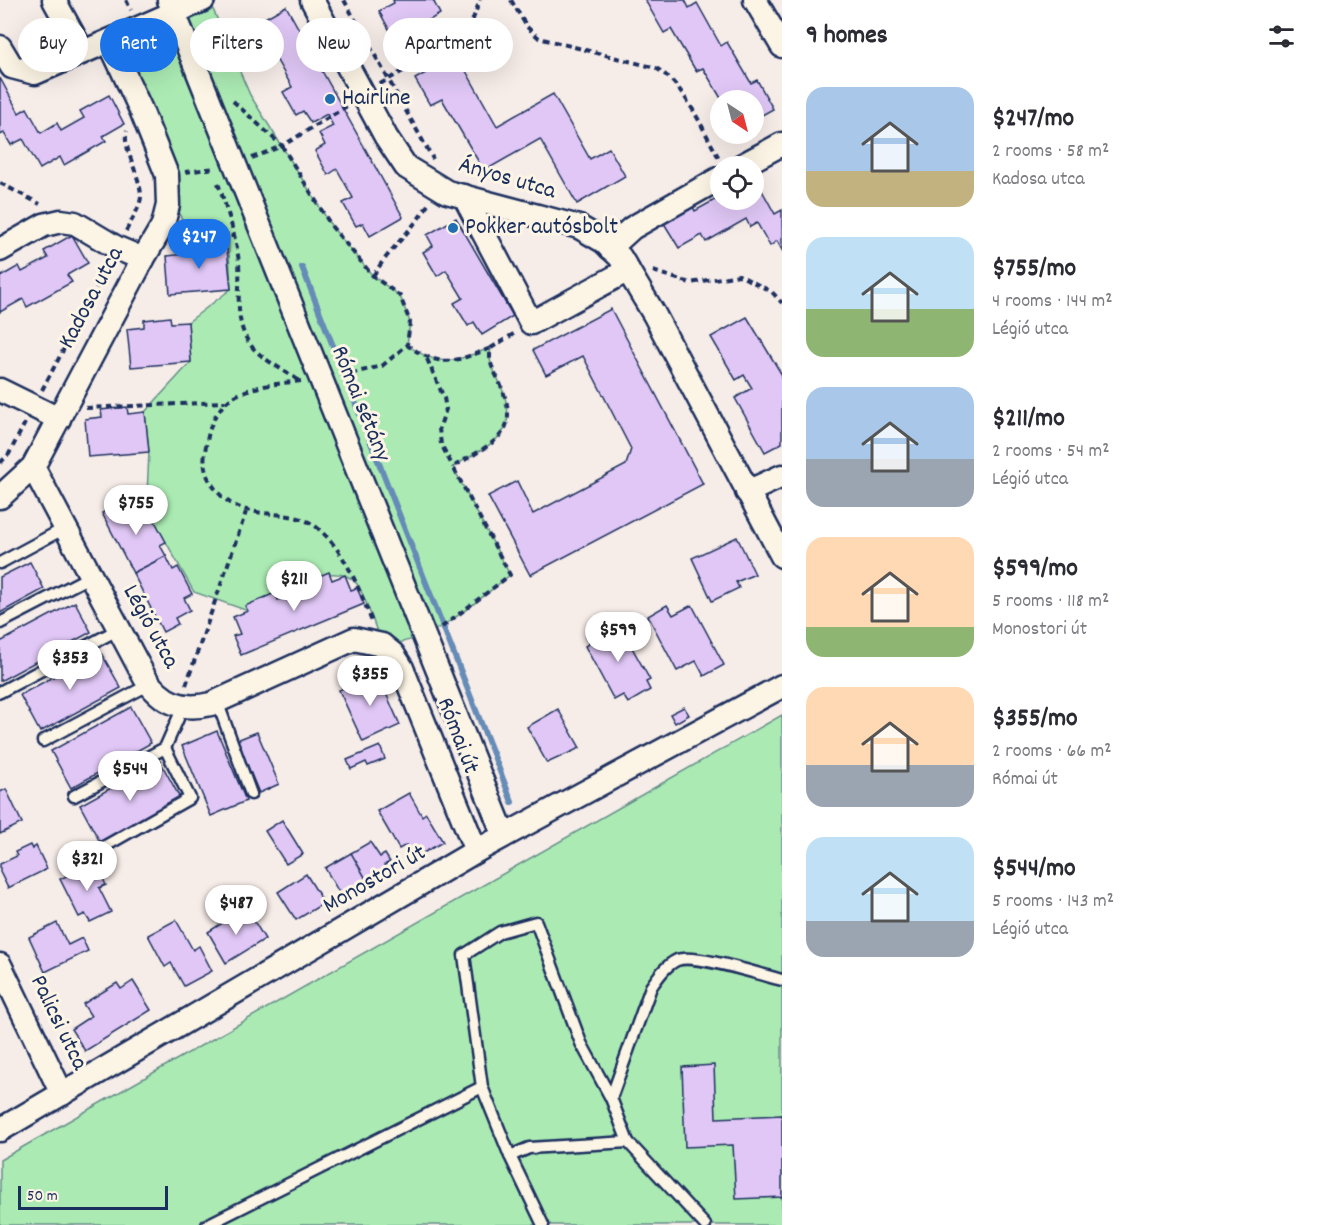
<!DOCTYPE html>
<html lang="en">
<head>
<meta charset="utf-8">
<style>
  :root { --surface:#fff; --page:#f2f2f3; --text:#2b2b33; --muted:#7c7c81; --accent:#1a73e8 }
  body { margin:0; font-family:Dekko,sans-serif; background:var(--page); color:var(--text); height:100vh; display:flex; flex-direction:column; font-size:22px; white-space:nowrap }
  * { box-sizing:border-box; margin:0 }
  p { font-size:20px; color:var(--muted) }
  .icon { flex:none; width:33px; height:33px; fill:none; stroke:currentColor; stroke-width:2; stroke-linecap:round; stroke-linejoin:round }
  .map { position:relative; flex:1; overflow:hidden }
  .panel { display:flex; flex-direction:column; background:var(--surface); width:540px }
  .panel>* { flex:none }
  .top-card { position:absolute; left:18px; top:18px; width:570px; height:54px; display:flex; gap:12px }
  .needle { width:39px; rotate:144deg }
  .buttons { position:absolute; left:710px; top:90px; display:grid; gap:12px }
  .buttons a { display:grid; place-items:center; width:54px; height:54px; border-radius:50%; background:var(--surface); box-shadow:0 6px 24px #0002; font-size:30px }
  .scale { position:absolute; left:18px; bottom:15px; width:150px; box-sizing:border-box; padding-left:6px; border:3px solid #1b2f5e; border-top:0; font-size:16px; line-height:21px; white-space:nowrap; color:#1b2f5e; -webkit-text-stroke:4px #fcf5e5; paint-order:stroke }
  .price { position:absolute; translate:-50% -51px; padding:0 14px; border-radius:21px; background:#fff; color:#222; font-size:20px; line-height:39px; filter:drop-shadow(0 2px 3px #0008) }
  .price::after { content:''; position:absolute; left:50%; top:36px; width:18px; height:14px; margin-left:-9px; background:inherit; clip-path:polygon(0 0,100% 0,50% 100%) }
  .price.on { background:var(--accent); color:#fff }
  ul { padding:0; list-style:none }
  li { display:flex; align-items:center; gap:18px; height:150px; padding:0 24px }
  li span { display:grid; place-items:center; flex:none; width:168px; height:120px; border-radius:18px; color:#555 }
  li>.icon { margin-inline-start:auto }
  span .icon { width:72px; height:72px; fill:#fffc; stroke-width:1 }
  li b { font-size:26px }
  h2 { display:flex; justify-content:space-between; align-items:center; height:72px; padding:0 24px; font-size:26px }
  .pill { padding:0 21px; border-radius:27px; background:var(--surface); box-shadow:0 6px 24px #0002; font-size:21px; line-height:54px }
  .pill.on { background:var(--accent); color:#fff }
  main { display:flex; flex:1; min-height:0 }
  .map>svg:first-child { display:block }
</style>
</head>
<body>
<main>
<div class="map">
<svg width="782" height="1225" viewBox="0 0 782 1225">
  <rect width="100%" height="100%" fill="#f6ece8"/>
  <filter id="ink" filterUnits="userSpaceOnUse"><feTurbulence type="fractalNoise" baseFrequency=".0167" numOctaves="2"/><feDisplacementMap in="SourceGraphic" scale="12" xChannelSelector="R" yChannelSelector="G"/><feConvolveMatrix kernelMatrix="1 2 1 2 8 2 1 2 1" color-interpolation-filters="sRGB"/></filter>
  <g filter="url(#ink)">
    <!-- green -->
    <g fill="#abebb3" stroke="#638d88" stroke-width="1.5">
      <path d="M209,0l41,95 82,132 41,49 27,20 10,26 -3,23c35,24 46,16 84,3 -3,13 1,19 7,31 26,56 -2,61 -45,88l57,108c-40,31 -75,67 -128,70 -6,-15 -17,-50 -25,-61 -23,-29 -86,12 -109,27l-54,-19 -28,-50 -20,-26 3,-64 -4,-40 46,-50 -3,-40 43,-33 -3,-56 -43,-3 -18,-55 -58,-134z"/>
      <path d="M782,715v510h-782v-65z"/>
    </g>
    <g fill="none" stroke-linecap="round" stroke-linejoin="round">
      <!-- stream -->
      <path stroke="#658bb7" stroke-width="6" d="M302,267l210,535"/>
    </g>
    <!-- building -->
    <g fill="#e0c7f6" stroke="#1b2f5e" stroke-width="1.5">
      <path d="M393,0h40l7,14 -45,26 -16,-29 15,-8z"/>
      <path d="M645,0h40l4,8 8,-5 24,43 6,-4 24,41 6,-3 16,29 -20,11v-20h-31l-19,-32 -7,3 -25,-42 -7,4z"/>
      <path d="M286,6l117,211 -33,19 -7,-13 -7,3 -13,-23 10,-5 -16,-29 -9,6 -13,-24 10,-6 -6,-12 14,-7 -6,-12 -16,9 -8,-12 -7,4 -13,-23 9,-5 -16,-28 -10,5 -13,-24 10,-5 -7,-12z"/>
      <path d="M457,55l40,71 56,-32 37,65 19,-11 16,28 -48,28 -37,-65 -56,32 -42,-72 -12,6 -15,-26z"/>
      <path d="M0,78l19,35 8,-5 14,25 16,-10 4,8 23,-13 -4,-7 29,-16 15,29 -21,12 3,5 -42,24 -4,-8 -20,12 -17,-30 -12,6 -7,-12 -4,2z"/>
      <path d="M759,185l16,29 7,-4v40l-5,-9 -7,5 -13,-23 -7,4 -4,-8 -40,23 -4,-7 -23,13 -17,-28 29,-17 4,8 25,-14v3h33v-11z"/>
      <path d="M456,218l57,98 -31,19 -8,-13 -6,4 -14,-23 9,-5 -17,-28 -9,6 -14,-24 10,-6 -6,-11z"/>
      <path d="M72,235l16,28 -21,12 5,7 -45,25 -4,-8 -23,13v-35l19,-11 3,6 26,-14 -4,-7z"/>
      <path d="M210,244v7l17,-2 4,40 -61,5 -3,-38 17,-2 -1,-7z"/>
      <path d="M611,309l92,175 -173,91 -42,-79 29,-15 16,33 93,-49 5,-16 -48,-93 -37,19 -13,-25z"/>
      <path d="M170,317l1,6 17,-1 3,40 -60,5 -4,-38 17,-2v-7z"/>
      <path d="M747,317l35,58v68l-17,9 -30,-54 17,-10 -8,-13 -8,5 -25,-43z"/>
      <path d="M127,407l1,7 17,-2 4,40 -61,5 -3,-38 17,-2 -1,-7z"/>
      <path d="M139,503l7,13 5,-2 15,28 -6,3 6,11 -33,17 -31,-60 17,-9 4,7z"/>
      <path d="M737,537l18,37 -19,8 3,6 -27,13 -20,-43z"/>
      <path d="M166,556l7,14 5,-3 14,27 -8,4 6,12 -15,8 3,6 -15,8 -30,-59z"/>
      <path d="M30,562l14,27 -44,24v-36z"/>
      <path d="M329,572l3,8 13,-5 6,15 6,-2 7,16 -123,51 -8,-19 7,-2 -7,-17 15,-6 -3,-5 30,-13 3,7 25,-11 -3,-5z"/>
      <path d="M75,602l16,30 -91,49v-39z"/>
      <path d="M667,605l6,10 19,-10 32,60 -20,11 -8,-15 -19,10 -29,-55z"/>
      <path d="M613,622l4,8 4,-2 29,52 -4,2 4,8 -22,13 -5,-8 -9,5 -29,-54 5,-3 -4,-6z"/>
      <path d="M100,651l21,37 -81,44 -20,-37z"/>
      <path d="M377,673l23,52 -37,17 -24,-52z"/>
      <path d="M131,707l20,36 -80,45 -20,-37z"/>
      <path d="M684,707l5,8 -14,8 -5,-9z"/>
      <path d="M558,709l22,39 -33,15 -20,-36z"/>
      <path d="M217,731l29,70 -35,15 -29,-70z"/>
      <path d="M257,732l22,52 -20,9 -22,-53z"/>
      <path d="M380,746l5,13 -17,7 -2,-4 -15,7 -4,-9z"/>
      <path d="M160,761l20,37 -80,44 -20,-37z"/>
      <path d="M6,789l16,34 -22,11v-42z"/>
      <path d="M409,793l13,23 4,-3 17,29 -29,16 -8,-13 -7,4 -22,-38z"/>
      <path d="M282,820l21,34 -17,10 -21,-33z"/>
      <path d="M370,842l10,15 5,-3 5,8 -6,3 6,9 -20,12 -19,-33z"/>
      <path d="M30,845l2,4 4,-3 11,23 -39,19 -8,-16v-8l17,-8 -2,-4z"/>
      <path d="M351,853l19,33 -26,15 -19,-33z"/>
      <path d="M95,862l11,23 -7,3 12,24 -21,10 -5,-8 -6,3 -19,-38z"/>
      <path d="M306,874l18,29 -28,17 -18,-28z"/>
      <path d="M246,908l19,31 -39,24 -18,-31z"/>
      <path d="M176,920l17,30 6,-4 13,25 -28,15 -13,-23 -6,4 -17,-32z"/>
      <path d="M57,923l11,22 14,-7 6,13 -43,21 -16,-35z"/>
      <path d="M133,981l18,29 -66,41 -14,-22 20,-13 -8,-12 34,-21 4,6z"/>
      <path d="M714,1065l2,53 66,-3v82l-46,2 -3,-54 -48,2 -3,-80z"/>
    </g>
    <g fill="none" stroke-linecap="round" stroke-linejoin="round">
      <!-- lane casing -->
      <g stroke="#1b2f5e" stroke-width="15">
        <g id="lane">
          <path d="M0,563l65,-35"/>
          <path d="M0,623l91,-47"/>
          <path d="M0,692l119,-63"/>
          <path d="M217,701l34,93"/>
          <path d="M43,741l107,-57"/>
          <path d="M74,796l91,-48 18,-41"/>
          <path d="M100,849l90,-51 -25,-50"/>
          <path d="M482,1087l-18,-132 36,-23 36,-10 45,121 30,55 17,44"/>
          <path d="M611,1098l40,-111c7,-10 15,-22 26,-27 18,-7 84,15 105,20"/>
          <path d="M207,1225l275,-138 28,69"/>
          <path d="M543,1225l-33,-69 19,-8 99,-6 77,83"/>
        </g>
      </g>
      <!-- street casing -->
      <g stroke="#1b2f5e" stroke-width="27">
        <g id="street">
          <path d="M54,0l28,51"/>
          <path d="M169,0l332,828"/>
          <path d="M312,0l74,137 20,30 41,25 132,35 24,14 17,16 34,57 128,242"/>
          <path d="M755,0l27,46"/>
          <path d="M0,47l12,20 23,6 168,-73"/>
          <path d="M741,166l41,-22"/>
          <path d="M464,196l67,127 97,-53"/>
          <path d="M610,248l22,-20 88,-50"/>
          <path d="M0,250l44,-25 17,-4 14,2 42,25 26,11"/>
          <path d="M0,390l59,29"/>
          <path d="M33,467l112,211c17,25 37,33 66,26l143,-65 28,6 11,9 9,14 74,183"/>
          <path d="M747,492l35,-16"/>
          <path d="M0,497l33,-30 110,-208 20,-34 5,-20 -1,-30 -26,-65 -32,-69"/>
          <path d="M0,965l62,129"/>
          <path d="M0,1130l476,-279 306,-165"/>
        </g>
      </g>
      <!-- path -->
      <g stroke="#1b2f5e" stroke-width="4" stroke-dasharray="6 4.5" stroke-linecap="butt">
        <path d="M126,0l5,10"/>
        <path d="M344,0l89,159"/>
        <path d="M511,0l16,27 12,11 117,30c30,18 46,61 63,90"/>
        <path d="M380,84l87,-49 13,-35"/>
        <path d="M233,101l49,45 65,-40"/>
        <path d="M252,158l30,-12 50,81 41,49 27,20 10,26 -3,23"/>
        <path d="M185,172l31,-4"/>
        <path d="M0,183l40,21"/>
        <path d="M218,183c9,27 18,52 21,80 2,28 -7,61 14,85 12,13 31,22 45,32"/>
        <path d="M126,231c5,-10 15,-25 15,-35 0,-19 -20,-51 -14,-65"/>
        <path d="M178,238l56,-2"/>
        <path d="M653,271l37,12 49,-8 33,17 10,11"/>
        <path d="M373,276c16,-27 40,-46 56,-73"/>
        <path d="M427,359l17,39 2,11 -7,20 2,15 12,23"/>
        <path d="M341,376l41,-10 25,-21c35,24 46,17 84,3"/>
        <path d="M301,381c-44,5 -85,7 -94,60 -3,14 -5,27 3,40 30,51 78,18 111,50 26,24 39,60 51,91"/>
        <path d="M42,390l67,-126"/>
        <path d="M86,408l139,-6"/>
        <path d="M0,463l9,-9 16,-31"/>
        <path d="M442,627l68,-52 -57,-108c43,-27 71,-32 45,-88 -6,-12 -10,-18 -7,-31l24,-15"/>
        <path d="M186,685l60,-173"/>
      </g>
      <!-- lane -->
      <use href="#lane" stroke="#fcf5e5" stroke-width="10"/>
      <!-- street -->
      <use href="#street" stroke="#fcf5e5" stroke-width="22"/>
    </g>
  </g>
  <!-- markers -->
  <g fill="#1f6fb2" stroke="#fcf5e5" stroke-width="2">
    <circle cx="330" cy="99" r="6"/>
    <circle cx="453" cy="228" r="6"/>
  </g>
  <g text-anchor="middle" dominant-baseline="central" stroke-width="6" stroke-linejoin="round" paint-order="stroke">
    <!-- poi labels -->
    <g font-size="24" fill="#1b2f5e" stroke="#fcf5e5" text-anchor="start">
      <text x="342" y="99">Hairline</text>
      <text x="465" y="228">Pokker autósbolt</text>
    </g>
    <!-- street labels -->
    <g font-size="24" fill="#1b2f5e" stroke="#fcf5e5">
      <text transform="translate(507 179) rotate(16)">Ányos utca</text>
      <text transform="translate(92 298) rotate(-62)">Kadosa utca</text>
      <text transform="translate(360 404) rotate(68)">Római sétány</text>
      <text transform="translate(150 627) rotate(61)">Légió utca</text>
      <text transform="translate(457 736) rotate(69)">Római út</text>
      <text transform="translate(375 880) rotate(-30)">Monostori út</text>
      <text transform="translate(58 1023) rotate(64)">Palicsi utca</text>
    </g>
  </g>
</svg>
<div class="buttons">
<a><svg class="needle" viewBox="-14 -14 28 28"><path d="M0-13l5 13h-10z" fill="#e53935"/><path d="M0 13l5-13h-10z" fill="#7c7c81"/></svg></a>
<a><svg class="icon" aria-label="locate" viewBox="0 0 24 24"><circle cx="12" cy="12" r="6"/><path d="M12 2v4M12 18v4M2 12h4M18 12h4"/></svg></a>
</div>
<div class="scale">50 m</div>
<b class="price on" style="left:199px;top:270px">$247</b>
<b class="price" style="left:136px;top:536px">$755</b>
<b class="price" style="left:294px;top:612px">$211</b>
<b class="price" style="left:618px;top:663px">$599</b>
<b class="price" style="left:70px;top:691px">$353</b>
<b class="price" style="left:370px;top:707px">$355</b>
<b class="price" style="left:130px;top:802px">$544</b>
<b class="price" style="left:87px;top:892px">$321</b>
<b class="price" style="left:236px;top:936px">$487</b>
<div class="top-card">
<a class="pill">Buy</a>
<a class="pill on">Rent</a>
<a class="pill">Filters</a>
<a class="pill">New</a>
<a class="pill">Apartment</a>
</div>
</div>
<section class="panel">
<h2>9 homes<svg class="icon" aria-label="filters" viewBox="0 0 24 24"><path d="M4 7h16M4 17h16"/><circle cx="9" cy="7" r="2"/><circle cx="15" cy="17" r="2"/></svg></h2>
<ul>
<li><span style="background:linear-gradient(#a9c7e8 70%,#c2b280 0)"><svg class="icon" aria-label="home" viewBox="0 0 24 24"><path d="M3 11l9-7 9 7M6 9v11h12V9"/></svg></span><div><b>$247/mo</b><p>2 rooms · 58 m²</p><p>Kadosa utca</p></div></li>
<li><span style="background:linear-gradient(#bfe0f5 60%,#8fb573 0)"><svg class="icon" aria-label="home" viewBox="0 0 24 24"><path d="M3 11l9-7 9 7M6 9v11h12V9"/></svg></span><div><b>$755/mo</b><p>4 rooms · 144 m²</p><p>Légió utca</p></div></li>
<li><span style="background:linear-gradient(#a9c7e8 60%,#9aa5b1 0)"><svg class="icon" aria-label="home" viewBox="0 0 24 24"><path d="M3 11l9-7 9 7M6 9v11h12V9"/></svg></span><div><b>$211/mo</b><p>2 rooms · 54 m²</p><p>Légió utca</p></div></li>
<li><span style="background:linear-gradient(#ffd9b3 75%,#8fb573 0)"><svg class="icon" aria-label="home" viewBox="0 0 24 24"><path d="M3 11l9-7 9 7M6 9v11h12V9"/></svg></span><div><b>$599/mo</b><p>5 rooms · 118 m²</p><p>Monostori út</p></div></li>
<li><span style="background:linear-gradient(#ffd9b3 65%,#9aa5b1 0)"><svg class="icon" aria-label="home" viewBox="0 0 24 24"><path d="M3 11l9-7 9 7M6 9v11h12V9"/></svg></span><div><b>$355/mo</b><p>2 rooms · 66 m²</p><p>Római út</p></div></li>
<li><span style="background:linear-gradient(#bfe0f5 70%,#9aa5b1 0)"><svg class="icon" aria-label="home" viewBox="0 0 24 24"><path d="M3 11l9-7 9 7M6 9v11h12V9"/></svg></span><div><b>$544/mo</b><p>5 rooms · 143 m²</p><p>Légió utca</p></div></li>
</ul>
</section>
</main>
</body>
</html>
